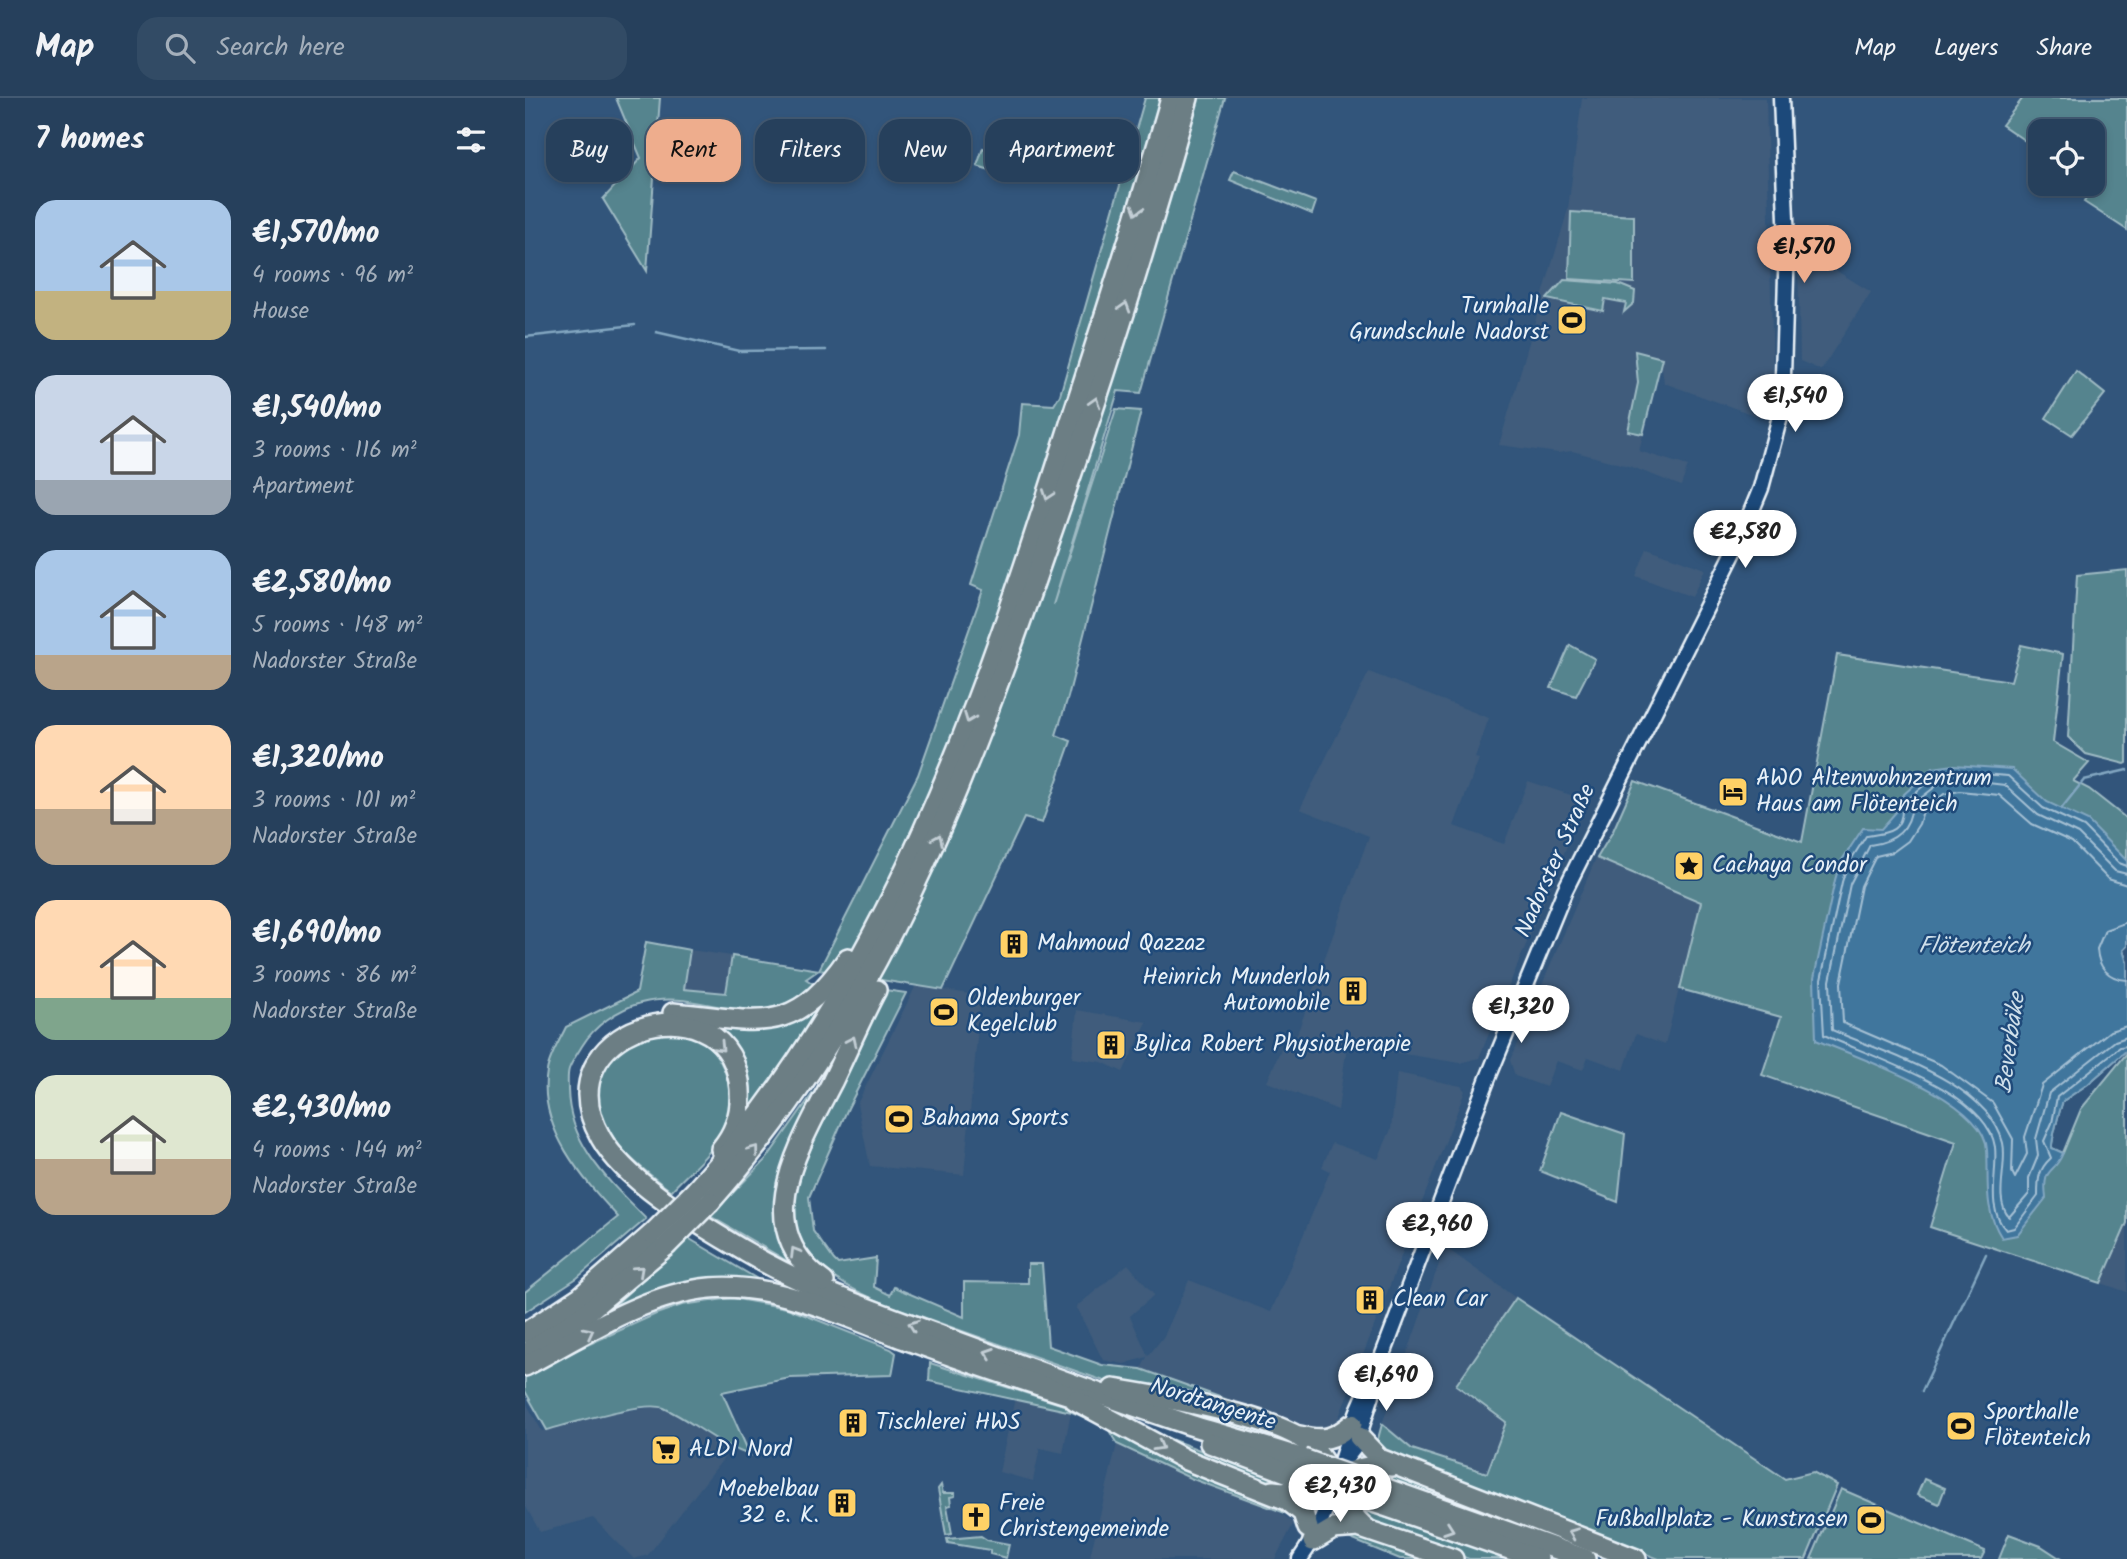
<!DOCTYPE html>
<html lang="en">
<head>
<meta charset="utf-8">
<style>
  :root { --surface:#26405c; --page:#324b65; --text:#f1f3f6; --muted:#a4afbb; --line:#425972; --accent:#eead8d }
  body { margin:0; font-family:Kalam,sans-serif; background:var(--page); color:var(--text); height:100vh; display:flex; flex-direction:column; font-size:26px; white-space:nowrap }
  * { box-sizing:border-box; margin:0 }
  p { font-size:23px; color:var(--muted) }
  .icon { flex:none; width:38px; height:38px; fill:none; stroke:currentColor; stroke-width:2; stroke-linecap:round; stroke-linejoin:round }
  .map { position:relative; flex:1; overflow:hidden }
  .side { display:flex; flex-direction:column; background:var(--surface); width:525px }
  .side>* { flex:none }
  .guide { position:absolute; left:21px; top:21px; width:665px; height:63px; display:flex; gap:14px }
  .fabs { position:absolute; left:1503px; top:21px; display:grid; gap:14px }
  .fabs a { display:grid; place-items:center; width:77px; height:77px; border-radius:14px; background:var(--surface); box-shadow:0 4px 10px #0003,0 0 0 2px var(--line); font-size:35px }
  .price { position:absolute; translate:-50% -60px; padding:0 16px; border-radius:24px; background:#fff; color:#222; font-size:23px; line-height:46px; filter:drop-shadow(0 2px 4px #0008) }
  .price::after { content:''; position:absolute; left:50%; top:42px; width:21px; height:16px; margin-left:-10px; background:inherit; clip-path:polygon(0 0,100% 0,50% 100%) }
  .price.active { background:var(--accent); color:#111 }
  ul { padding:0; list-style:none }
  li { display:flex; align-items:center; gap:21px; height:175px; padding:0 35px }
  li span { display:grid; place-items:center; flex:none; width:196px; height:140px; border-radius:21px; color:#555 }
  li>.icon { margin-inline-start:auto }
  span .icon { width:84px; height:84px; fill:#fffc; stroke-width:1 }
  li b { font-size:30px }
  h2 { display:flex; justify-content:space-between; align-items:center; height:84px; padding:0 35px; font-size:30px }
  .tag { padding:0 24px; border-radius:21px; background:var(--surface); box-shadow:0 4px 10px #0003,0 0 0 2px var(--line); font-size:24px; line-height:63px }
  .tag.active { background:var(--accent); color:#111 }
  header { display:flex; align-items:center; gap:42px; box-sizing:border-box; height:98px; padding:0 35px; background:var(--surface); border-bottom:2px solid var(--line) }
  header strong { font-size:33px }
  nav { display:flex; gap:38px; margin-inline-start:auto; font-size:24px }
  .search { width:490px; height:63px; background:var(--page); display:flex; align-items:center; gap:18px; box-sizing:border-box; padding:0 24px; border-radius:21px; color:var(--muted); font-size:26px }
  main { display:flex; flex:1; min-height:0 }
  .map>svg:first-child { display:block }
</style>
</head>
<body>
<header>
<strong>Map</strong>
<div class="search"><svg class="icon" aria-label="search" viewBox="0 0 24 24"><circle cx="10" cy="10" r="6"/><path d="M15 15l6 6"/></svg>Search here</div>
<nav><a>Map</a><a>Layers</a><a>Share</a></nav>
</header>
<main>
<section class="side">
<h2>7 homes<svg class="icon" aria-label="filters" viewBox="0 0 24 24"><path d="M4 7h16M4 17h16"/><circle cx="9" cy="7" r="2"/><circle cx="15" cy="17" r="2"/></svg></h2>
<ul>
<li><span style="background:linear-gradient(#a9c7e8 65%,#c2b280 0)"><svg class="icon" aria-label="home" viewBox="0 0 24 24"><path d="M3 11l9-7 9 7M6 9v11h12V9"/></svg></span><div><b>€1,570/mo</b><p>4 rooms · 96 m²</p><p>House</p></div></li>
<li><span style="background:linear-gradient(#c9d6e8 75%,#9aa5b1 0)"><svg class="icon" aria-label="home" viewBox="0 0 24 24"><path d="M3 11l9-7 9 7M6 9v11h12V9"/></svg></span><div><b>€1,540/mo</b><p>3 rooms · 116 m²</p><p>Apartment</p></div></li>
<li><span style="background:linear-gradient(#a9c7e8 75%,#b9a48a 0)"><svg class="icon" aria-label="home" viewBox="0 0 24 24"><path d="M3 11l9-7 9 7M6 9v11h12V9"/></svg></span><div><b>€2,580/mo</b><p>5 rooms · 148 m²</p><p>Nadorster Straße</p></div></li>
<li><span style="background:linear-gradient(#ffd9b3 60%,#b9a48a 0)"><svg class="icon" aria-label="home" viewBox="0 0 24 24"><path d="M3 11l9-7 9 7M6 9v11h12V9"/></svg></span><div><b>€1,320/mo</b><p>3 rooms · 101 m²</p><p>Nadorster Straße</p></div></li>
<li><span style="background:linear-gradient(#ffd9b3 70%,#7fa58c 0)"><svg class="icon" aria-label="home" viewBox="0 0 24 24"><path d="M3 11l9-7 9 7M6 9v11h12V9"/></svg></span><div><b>€1,690/mo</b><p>3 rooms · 86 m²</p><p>Nadorster Straße</p></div></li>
<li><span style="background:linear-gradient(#dfe7d0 60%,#b9a48a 0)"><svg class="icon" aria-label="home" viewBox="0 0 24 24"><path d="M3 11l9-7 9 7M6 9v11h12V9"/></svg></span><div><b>€2,430/mo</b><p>4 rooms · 144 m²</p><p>Nadorster Straße</p></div></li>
</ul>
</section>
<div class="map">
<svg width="1602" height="1461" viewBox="0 0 1602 1461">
  <rect width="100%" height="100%" fill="#32557b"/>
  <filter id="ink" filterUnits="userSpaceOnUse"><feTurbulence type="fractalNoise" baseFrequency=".0143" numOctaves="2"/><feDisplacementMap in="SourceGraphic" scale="14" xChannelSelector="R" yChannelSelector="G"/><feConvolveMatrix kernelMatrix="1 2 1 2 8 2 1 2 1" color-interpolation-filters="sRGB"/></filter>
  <g filter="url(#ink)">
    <!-- built -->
    <g fill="#3f5c7c">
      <path d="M1057,0h184l7,275 -8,46 -101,-36 -3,-22 -22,90 49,15 -7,20 -49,-19 -60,-16 -14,2 -59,-8 69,-236z"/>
      <path d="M1273,149l73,45 -50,78 -21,-9z"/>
      <path d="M1122,450l58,21 -13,28 -56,-21z"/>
      <path d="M844,574l120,46 -14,40 4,1 -25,67 50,18 24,-63 58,19 -107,258 -19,5 -113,-18 -9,65 -71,-28 16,-38 10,1 76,-209 -69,-27z"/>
      <path d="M1071,760l105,44 -36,143 -29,-11 -12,36 -36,-13 -5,13 -27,-9 -10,26 -31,-11 -5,-16z"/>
      <path d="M165,852l42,6 -6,38 -42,-5z"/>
      <path d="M391,887l65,11 -17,179 -94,-9 -13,-62z"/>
      <path d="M552,912l70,12 -24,50 -21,-10 -30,-4z"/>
      <path d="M872,975l64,13 4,5 -126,326 -8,14 -8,3 -182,-65 6,-12 -23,7 -21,-4 -27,-53 52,-43 26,31 -24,21 18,40 16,-20 25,-56 82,32 59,-141 -8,-4 10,-24 46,16 13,-30z"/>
      <path d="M1602,1125v69l-26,-9z"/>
      <path d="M920,1149l71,51 -60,87 50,37 -19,51 -75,-24 -30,-25z"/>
      <path d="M490,1300l56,14 -8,41 -23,-5 -7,33 -34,-9z"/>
      <path d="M0,1303l17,30 75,-19 44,-6 70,43 -83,106 -14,4 -41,-41 -53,14 -15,-27z"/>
      <path d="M592,1346l73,34 89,34 15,11 -19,36h-173l-12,-3z"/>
    </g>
    <!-- green -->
    <g fill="#54848e" stroke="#9ebac3" stroke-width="2">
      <path d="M91,0h44l-13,173 -44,-72 38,-41z"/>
      <path d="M620,0h80l-84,295 -23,-2 -65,214 63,-196 25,2 -73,286 -12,38 15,6 -29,82 -18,-5 -81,172 -124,-20 -13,9 9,6c-66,54 -109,1 -174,18 -23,6 -47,23 -59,43 -4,7 -10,15 -13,23 -2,6 -1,15 -1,21 1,56 42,92 78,129l-69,59 -52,34v-20l93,-75c-35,-38 -81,-89 -71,-146 2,-14 13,-31 19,-44l71,-35 9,-50 44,8 -6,39 42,4 6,-37 87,14 99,-195 65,-185 -12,-5 48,-150 3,-32 32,2 6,-10z"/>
      <path d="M1498,0h104v132l-43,-28 9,-15 -5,-3h5v-53h-52l-1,20 -38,-26z"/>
      <path d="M458,50l21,7 -7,17 -20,-6z"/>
      <path d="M709,73l82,31 -4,12 -82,-34z"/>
      <path d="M1046,114l63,4v67l-65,-4z"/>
      <path d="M1039,182l54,4 17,7 -1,12 -10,9 2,-9 -21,-4 -2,12 -56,-12z"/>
      <path d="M1110,253l27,7 -19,76 -15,-3 10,-48z"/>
      <path d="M1551,273l29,23 -33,41 -26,-17z"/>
      <path d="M1602,472v193l-2,1 -39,-10 -18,-17 9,-162z"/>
      <path d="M1045,547l25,14 -19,37 -25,-8z"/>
      <path d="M1496,547l42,9 -10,88 36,21 -16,18 16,8 38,30v127l-4,4 4,13v87l-39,34 -25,17c-3,8 -12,41 -11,47l11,5 18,-44 46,-56v170l-26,60 -171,-56 26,-85 -194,-67 19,-58 -101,-28 21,-87 -104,-44 16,-27 22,-50 167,61 35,-187 174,26z"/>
      <path d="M360,892l21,3 -58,115 -39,89 4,34 21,29 4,4 38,-6 -2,29 16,8 4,-8 70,30v-35l64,1v-19h14l6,82 54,19 39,4 182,65 -145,-42 -74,-11 -218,-77c-32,-13 -78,-35 -91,-70 -16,-43 42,-135 60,-175 11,-23 20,-46 30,-69z"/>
      <path d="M292,907l2,3 -23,38 -52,71 2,-33 -46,-63 63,8z"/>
      <path d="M126,930c10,1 23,1 32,3 45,13 59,72 36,108 -12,19 -33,35 -48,52 -32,-24 -73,-55 -75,-100 0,-9 3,-19 5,-28z"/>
      <path d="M317,954l-61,137 20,80 -91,-53 57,-58z"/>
      <path d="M1036,1014l64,22 -7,68 -78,-31z"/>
      <path d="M163,1140l83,49 -52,-6 -125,43z"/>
      <path d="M207,1200l55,10 104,41 5,4 -4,22 -102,3 -68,14 28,63c-32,-10 -56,-33 -86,-47 -18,-8 -95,16 -117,22l-22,-39v-18l131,-59 26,-9z"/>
      <path d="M991,1200l269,181 28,-7 24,13 -31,74h-147l-284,-109 7,-26 30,25 75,24 19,-51 -50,-37z"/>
      <path d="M405,1265l143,45 212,97 11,12 -106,-39 -73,-34 -10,-17 -35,-15 -143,-31z"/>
      <path d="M669,1308l103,38 6,7 -123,-40z"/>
      <path d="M613,1329l153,57c-54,-1 -106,-32 -153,-57z"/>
      <path d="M865,1374l224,87 -241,-85z"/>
      <path d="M1399,1381l21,9 -6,16 -22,-9z"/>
      <path d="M416,1387l2,8h12v3l-5,1 1,8 -4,1 5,28 -6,1 -8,-46z"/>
      <path d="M1316,1391l144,62 -4,8h-170z"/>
      <path d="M834,1411l153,50h-43l-99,-37z"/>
      <path d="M811,1435h28l64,26h-28z"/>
      <path d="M1484,1436l32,12 20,13h-62z"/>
      <path d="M456,1438l6,4 22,4 -3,14 -16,-4v-4l-42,-7 -1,-4z"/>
    </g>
    <!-- water -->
    <path fill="#40769d" stroke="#83a7c1" stroke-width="2" d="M1429,667l58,4 35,33 41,19 39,40v85l-4,4 4,13v87l-39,34 -25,17c-3,8 -12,41 -11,47l11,5c-9,23 -21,12 -17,45l-29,37 -15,3c-19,-28 -13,-57 -15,-88 -2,-51 -131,-93 -171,-110l-2,-62 21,-98 5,-17 23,-35 18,1 15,-17 -4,-7 41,-37z"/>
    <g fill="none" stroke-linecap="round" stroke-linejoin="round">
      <!-- shore -->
      <g stroke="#a5c0d4" stroke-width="2">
        <path d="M1602,768l-8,-3 -35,-36 -41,-19 -35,-32 -52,-4 -20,3 -34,29c2,28 -14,29 -36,32l-19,30 -5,16 -21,98 3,55c45,21 163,56 171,112 3,26 -10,61 11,83l8,-2 24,-32c0,-17 0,-26 13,-38l-7,-17 8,-18 5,-26 63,-50 7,-1"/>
        <path d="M1602,776l-12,-3 -37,-37 -40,-19 -33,-30 -44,-5 -21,3 -28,22c-2,26 -18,37 -42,40l-20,39 -20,97 2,49c52,23 156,52 171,113 5,22 -10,56 6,74l20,-23v-16l9,-22 -2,-17 13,-46 66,-52 12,-4"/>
        <path d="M1602,787l-19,-6 -36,-37 -40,-18 -33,-29 -39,-4 -16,3 -21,17 -4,13 -11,17 -15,11 -17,4 -15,30 -20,97 2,40 98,42 52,38 20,36 -1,33 3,6 12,-24 -2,-17 17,-52 68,-54 17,-5"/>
        <path d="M1602,824l-22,8 -8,19c1,18 11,30 30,31"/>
      </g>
      <!-- stream -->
      <g stroke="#83a7c1" stroke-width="2.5">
        <path d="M131,234l83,19 87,-1"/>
        <path d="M0,239l110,-12"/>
        <path d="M1536,711l23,-29 43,-10"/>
        <path d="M1397,1293l64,-137"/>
      </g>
      <!-- minor casing -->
      <g stroke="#e8f1f8" stroke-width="19">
        <g id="minor">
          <path d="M816,1367l14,-18 17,-52"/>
          <path d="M775,1461c38,-53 39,-122 73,-178l115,-303 77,-188 172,-344 24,-58 21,-79 5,-166 -6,-145"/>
        </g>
      </g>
      <!-- highway casing -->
      <g stroke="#e8f1f8" stroke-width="24">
        <g id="highway">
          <path d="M148,915c85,7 118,27 175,-55"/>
          <path d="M196,1051c16,-19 22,-43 18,-68 -18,-107 -200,-52 -138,57 26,46 100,87 145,114 59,35 126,58 190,82 85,31 169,63 254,91 38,12 76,21 113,34"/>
          <path d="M170,1093c194,-212 289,-493 374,-764 35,-109 71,-218 102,-329"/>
          <path d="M185,1104c168,-188 252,-410 333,-645 53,-151 102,-305 145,-459"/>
          <path d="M299,1184c-76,-55 -25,-136 8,-200 15,-31 28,-62 44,-92"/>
          <path d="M0,1235l55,-36 72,-63"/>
          <path d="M0,1256l60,-40 81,-68"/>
          <path d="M0,1268c57,-30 119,-72 185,-78 69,-6 139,31 203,54 58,21 117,41 176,59"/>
          <path d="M588,1291c43,7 169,27 198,57 25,25 28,62 56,83"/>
          <path d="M550,1302l111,60 101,40 16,13 5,15"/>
          <path d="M775,1338c23,6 34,3 52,-12"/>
          <path d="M834,1339l21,22 256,100"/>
          <path d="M685,1345l87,33"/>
          <path d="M842,1384l218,77"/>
          <path d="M748,1393c43,6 77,-31 119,-25"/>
          <path d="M837,1400l176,61"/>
          <path d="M788,1443l20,-12 25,-2 95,32"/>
        </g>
      </g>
      <!-- minor -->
      <use href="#minor" stroke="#1f4a7a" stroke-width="14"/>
      <!-- highway -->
      <use href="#highway" stroke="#6c7e84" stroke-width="19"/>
      <!-- highway-bridge casing -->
      <g stroke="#e8f1f8" stroke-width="24" stroke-linecap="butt">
        <g id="highway-bridge">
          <path d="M127,1136l43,-43"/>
          <path d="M141,1148l44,-44"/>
          <path d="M778,1361l64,23"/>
          <path d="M772,1378l65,22"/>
        </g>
      </g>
      <!-- highway-bridge -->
      <use href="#highway-bridge" stroke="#6c7e84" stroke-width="19"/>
    </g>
    <!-- one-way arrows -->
    <defs><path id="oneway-chevron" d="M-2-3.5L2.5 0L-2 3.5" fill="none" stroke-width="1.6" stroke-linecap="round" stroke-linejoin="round" transform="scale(1.75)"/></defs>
    <g stroke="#c3ced5">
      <use href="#oneway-chevron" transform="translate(612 112) rotate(107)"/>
      <use href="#oneway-chevron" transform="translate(600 209) rotate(-73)"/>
      <use href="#oneway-chevron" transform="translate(570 304) rotate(-73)"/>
      <use href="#oneway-chevron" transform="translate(523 397) rotate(109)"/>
      <use href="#oneway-chevron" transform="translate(444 620) rotate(111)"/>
      <use href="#oneway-chevron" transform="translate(413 741) rotate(-66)"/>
      <use href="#oneway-chevron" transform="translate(327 943) rotate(-65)"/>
      <use href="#oneway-chevron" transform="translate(195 949) rotate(46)"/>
      <use href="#oneway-chevron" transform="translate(229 1052) rotate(-53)"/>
      <use href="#oneway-chevron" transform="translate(270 1154) rotate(-121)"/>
      <use href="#oneway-chevron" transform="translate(114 1172) rotate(-42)"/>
      <use href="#oneway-chevron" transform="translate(388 1227) rotate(-160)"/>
      <use href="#oneway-chevron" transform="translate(64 1234) rotate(-27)"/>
      <use href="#oneway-chevron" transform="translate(464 1255) rotate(-161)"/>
      <use href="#oneway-chevron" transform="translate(634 1348) rotate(29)"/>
      <use href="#oneway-chevron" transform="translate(924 1431) rotate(19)"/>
      <use href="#oneway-chevron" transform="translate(1048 1435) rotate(-158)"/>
    </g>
  </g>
  <!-- icons -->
  <defs>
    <g id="stadium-square" transform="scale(1.575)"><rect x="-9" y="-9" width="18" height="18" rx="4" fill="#ffd166" stroke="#1f4a7a"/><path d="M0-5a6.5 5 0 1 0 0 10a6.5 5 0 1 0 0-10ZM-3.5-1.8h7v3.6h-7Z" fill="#111"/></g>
    <g id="hotel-square" transform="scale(1.575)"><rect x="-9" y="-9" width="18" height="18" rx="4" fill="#ffd166" stroke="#1f4a7a"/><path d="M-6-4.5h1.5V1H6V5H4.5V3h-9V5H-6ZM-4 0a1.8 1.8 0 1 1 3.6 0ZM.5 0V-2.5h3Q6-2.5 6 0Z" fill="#111"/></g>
    <g id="sight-square" transform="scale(1.575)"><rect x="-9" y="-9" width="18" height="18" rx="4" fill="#ffd166" stroke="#1f4a7a"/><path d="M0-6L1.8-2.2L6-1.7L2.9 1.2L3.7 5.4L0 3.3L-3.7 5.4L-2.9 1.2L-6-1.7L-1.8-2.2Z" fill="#111"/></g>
    <g id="building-square" transform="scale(1.575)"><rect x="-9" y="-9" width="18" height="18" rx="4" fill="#ffd166" stroke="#1f4a7a"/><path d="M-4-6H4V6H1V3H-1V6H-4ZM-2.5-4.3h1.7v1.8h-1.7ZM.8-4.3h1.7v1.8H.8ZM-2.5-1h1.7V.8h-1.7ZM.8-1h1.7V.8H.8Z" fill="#111"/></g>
    <g id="supermarket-square" transform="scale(1.575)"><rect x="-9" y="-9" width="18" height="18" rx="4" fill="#ffd166" stroke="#1f4a7a"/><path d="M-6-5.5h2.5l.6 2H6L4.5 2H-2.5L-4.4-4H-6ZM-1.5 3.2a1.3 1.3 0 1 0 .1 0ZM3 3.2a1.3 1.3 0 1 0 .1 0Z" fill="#111"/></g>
    <g id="church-square" transform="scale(1.575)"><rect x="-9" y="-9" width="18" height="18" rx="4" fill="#ffd166" stroke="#1f4a7a"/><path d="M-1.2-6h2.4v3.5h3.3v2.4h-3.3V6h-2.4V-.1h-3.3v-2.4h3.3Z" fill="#111"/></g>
  </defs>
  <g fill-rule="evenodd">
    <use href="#stadium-square" x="1047" y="222"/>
    <use href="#hotel-square" x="1208" y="694"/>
    <use href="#sight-square" x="1164" y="768"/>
    <use href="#building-square" x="489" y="846"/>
    <use href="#building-square" x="828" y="893"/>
    <use href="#stadium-square" x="419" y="914"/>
    <use href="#building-square" x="586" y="947"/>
    <use href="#stadium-square" x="374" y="1021"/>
    <use href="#building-square" x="845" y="1202"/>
    <use href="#building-square" x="328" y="1325"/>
    <use href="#stadium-square" x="1436" y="1328"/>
    <use href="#supermarket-square" x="141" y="1352"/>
    <use href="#building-square" x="317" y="1405"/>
    <use href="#church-square" x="451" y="1419"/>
    <use href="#stadium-square" x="1346" y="1422"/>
  </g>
  <g text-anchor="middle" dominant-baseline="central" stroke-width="5" stroke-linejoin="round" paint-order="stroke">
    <!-- poi labels -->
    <g font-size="23" fill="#e8f1f8" stroke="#1f4a7a" text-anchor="start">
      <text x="1024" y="209" text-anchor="end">Turnhalle<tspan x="1024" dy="26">Grundschule Nadorst</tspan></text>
      <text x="1231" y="681">AWO Altenwohnzentrum<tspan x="1231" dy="26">Haus am Flötenteich</tspan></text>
      <text x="1187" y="768">Cachaya Condor</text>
      <text x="512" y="846">Mahmoud Qazzaz</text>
      <text x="805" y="880" text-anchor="end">Heinrich Munderloh<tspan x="805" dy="26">Automobile</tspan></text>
      <text x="442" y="901">Oldenburger<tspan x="442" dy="26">Kegelclub</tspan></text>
      <text x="609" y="947">Bylica Robert Physiotherapie</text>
      <text x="397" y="1021">Bahama Sports</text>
      <text x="868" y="1202">Clean Car</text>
      <text x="1459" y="1315">Sporthalle<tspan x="1459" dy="26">Flötenteich</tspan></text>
      <text x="351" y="1325">Tischlerei HWS</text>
      <text x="164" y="1352">ALDI Nord</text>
      <text x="294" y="1392" text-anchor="end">Moebelbau<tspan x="294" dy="26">32 e. K.</tspan></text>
      <text x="474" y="1406">Freie<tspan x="474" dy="26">Christengemeinde</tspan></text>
      <text x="1323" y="1422" text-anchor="end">Fußballplatz - Kunstrasen</text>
    </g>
    <!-- street labels -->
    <g font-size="23" fill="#e8f1f8" stroke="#1f4a7a">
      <text transform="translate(1031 763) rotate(-66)">Nadorster Straße</text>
      <text transform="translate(688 1307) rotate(17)">Nordtangente</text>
    </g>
    <!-- water labels -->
    <g font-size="24" font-style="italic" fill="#cfdfea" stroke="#1f4a7a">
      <text x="1449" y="848">Flötenteich</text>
      <text transform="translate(1486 945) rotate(-82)">Beverbäke</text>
    </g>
  </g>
</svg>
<div class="fabs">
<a><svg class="icon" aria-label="locate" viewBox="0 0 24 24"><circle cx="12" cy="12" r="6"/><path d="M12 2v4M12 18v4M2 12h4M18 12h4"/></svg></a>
</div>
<b class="price active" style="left:1279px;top:187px">€1,570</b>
<b class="price" style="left:1270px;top:336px">€1,540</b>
<b class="price" style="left:1220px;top:472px">€2,580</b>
<b class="price" style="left:996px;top:947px">€1,320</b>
<b class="price" style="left:912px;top:1164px">€2,960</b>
<b class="price" style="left:861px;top:1315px">€1,690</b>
<b class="price" style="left:815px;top:1426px">€2,430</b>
<div class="guide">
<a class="tag">Buy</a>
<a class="tag active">Rent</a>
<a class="tag">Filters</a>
<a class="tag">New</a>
<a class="tag">Apartment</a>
</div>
</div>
</main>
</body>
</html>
